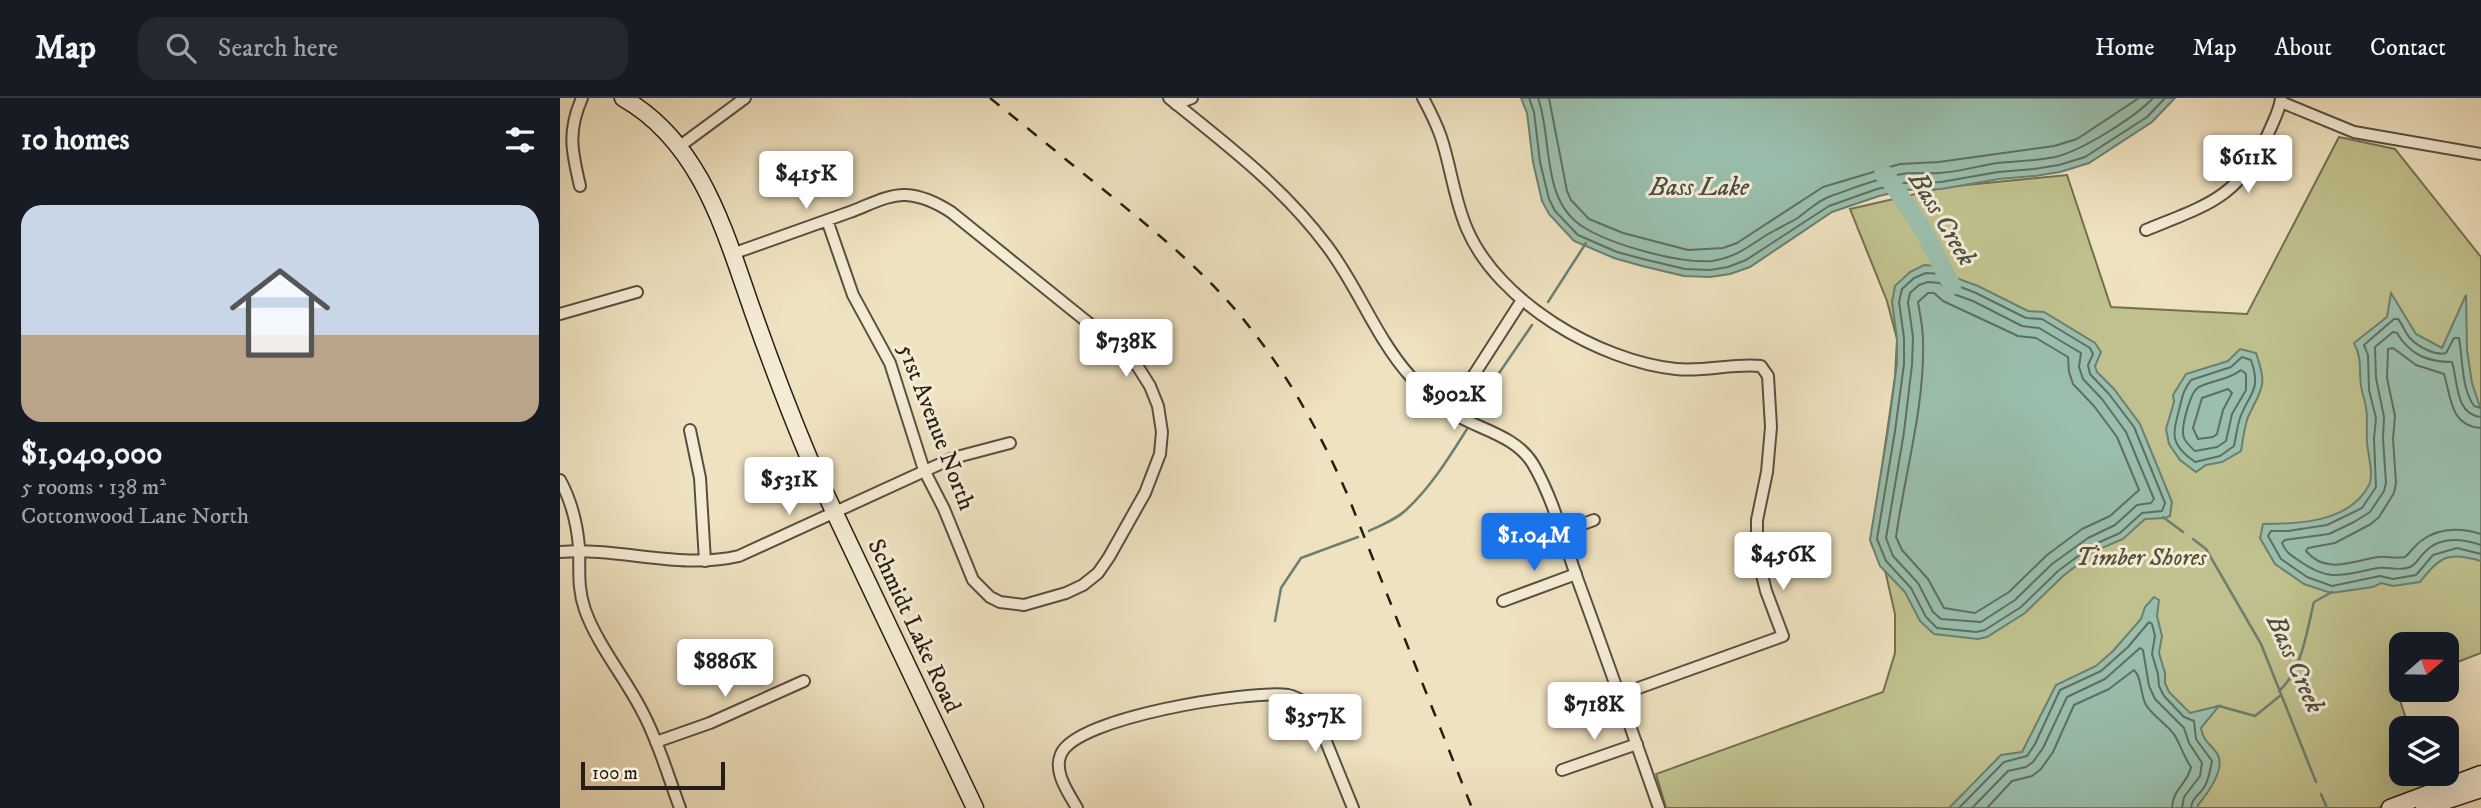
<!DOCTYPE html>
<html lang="en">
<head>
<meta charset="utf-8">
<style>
  :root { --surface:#171b24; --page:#242831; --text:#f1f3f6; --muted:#9ea1a6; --line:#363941; --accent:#1a73e8 }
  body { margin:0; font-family:"IM FELL DW Pica",serif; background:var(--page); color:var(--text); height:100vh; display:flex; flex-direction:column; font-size:26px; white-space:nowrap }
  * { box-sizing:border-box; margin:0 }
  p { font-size:23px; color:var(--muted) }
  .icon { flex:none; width:38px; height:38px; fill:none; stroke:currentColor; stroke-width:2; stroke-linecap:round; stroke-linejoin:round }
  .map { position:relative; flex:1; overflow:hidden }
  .side { display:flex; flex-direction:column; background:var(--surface); width:560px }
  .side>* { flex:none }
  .needle { width:46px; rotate:70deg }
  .buttons { position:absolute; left:1829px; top:534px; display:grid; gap:14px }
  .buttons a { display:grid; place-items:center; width:70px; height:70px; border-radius:14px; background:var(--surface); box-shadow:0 7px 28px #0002; font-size:35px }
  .scale { position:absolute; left:21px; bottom:18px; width:144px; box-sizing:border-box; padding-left:7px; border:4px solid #261e15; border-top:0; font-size:19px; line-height:24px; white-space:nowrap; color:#261e15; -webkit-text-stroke:5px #f5ecd6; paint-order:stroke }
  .price { position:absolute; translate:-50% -60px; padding:0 16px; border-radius:7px; background:#fff; color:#222; font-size:23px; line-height:46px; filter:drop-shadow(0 2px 4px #0008) }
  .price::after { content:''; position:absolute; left:50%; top:42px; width:21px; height:16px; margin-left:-10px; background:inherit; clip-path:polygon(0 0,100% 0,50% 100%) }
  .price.active { background:var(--accent); color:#fff }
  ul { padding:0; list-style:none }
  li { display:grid; align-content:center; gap:14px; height:371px; padding:0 21px }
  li+li { border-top:2px solid var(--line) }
  li span { display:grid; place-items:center; height:217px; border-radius:21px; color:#555 }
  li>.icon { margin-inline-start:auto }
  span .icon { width:126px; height:126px; fill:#fffc; stroke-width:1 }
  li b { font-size:30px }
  h2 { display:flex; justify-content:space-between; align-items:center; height:84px; padding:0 21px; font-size:30px }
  header { display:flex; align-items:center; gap:42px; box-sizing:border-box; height:98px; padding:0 35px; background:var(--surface); border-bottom:2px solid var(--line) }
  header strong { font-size:33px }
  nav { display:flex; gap:38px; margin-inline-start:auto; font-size:24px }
  .search { width:490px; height:63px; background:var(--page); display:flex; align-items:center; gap:18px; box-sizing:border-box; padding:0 24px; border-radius:21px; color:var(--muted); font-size:26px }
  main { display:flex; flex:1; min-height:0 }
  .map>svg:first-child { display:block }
</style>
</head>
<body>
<header>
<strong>Map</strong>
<div class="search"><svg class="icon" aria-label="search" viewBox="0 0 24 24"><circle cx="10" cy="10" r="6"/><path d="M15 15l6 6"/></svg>Search here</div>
<nav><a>Home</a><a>Map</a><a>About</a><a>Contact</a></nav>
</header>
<main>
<section class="side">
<h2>10 homes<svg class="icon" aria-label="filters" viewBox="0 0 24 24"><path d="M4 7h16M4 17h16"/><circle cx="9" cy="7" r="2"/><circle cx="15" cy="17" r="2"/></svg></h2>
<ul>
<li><span style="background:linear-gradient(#c9d6e8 60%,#b9a48a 0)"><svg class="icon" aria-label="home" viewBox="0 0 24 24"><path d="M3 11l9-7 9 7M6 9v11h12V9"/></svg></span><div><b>$1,040,000</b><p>5 rooms · 138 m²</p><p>Cottonwood Lane North</p></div></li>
</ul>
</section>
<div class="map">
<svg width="1921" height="710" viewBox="0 0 1921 710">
  <rect width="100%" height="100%" fill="#efe2c0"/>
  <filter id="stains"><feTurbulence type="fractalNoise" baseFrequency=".00286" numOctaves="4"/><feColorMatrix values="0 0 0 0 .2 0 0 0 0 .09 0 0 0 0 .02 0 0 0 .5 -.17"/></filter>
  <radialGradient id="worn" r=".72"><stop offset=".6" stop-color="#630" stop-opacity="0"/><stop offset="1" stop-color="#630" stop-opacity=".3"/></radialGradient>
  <!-- green -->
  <path fill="#c0c18e" stroke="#737052" stroke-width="2" d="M1779,39l56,12 86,108v396l-34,13 -1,-22h-45v39l-6,2 14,43h-8v46h24l5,15 -52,19h-712l-10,-34 227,-82 12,-39v-39l-10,-44 -14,-27 24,-166 2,-38 -10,-38 -37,-92 96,-22 121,-12 44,132 136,7z"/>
  <!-- water -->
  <g fill="#9abfad" stroke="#6c7f70" stroke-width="2">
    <path d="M961,0h654l-23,24 -63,41 -29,9 -25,4 -36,3 -58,10 -36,1 -26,6 -47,16 -82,55 -20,7 -20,3 -26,-1 -42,-10 -28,-8 -40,-17 -25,-27 -7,-13 -9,-39 -6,-49z"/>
    <path d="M1364,167l25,2 7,11 22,8 50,25 16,1 51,31 6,9 -6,14 2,6 17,17 26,35 32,78 -2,14 -5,2 -20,1 -22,20 -26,11 -34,26 -38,37 -38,24 -9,2 -44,-5 -14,-13 -15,-29 -25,-26 -10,-26 18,-110 9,-67v-24l-5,-37 3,-16 15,-14z"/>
    <path d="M1831,195l25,41 26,14 24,-53 1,55 5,33 9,27v151c-33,-10 -40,-5 -61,21l-27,4 -12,-3 -8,4 -42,6 -27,-9 -29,-20 -15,-26 3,-14c37,0 87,-2 106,-39 5,-10 -1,-31 -2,-42 -1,-19 2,-30 -4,-48 -6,-19 1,-34 -9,-52l33,-26z"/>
    <path d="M1680,251l16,4c12,34 6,34 -8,64 -4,11 -5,23 -7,34l-19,11 -16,3 -10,7 -16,-12 -11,-16 -3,-15 8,-27 -1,-7 13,-21 42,-13z"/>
    <path d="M1594,499l5,3 -2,16 5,20 -3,17 6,20v10l4,9 21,21 29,-7 -18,22c3,16 11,16 17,27 7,15 -11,39 -20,50v3h-249l52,-53 21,-3 34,-67 40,-19 17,-15 28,-32 4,-12z"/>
  </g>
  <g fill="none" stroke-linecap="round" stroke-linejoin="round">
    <!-- shore -->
    <g stroke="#606e61" stroke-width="2">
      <path d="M969,0l5,14 6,50 9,37 6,12 23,24 39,17 26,7 42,10 25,1 18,-3 18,-7 83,-54 48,-17 28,-6 36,-1 57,-10 36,-3 25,-4 26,-8 62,-40 18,-19"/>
      <path d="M978,0c15,41 2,104 47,130 28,17 95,36 127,33 23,-3 37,-15 56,-27 9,-5 19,-10 28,-15 12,-8 22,-19 35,-23 23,-8 47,-18 71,-22 12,-2 25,0 37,-1 20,-1 38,-7 58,-10 19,-2 38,-2 58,-6 26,-6 79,-39 98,-59"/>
      <path d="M989,0l18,93 4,9 18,19 34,14 65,17 35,-2 14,-5 86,-56 77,-23 39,-2 115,-16 23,-7 62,-41"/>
      <path d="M1366,175l18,1 9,10 23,9 50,25 16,1 48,29 3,6 -5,11 2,9 19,20 25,33 31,76 -3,8 -20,2 -22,20 -27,12 -35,26 -37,36 -36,23 -9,2 -39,-4 -11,-11 -15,-29 -25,-27 -9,-22 18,-108 9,-67v-26l-5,-36 3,-13 12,-11z"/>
      <path d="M1368,184l12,1 8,9 25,9 49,25 17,2 42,25 -2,14 4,12 19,20 24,33 28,67 -3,4 -14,2 -22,20 -27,13 -36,26 -37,36 -34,22 -40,-3 -8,-7 -15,-29 -25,-27 -7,-18 18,-106 8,-67 1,-28 -5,-35 2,-9 9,-8z"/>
      <path d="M1368,195h6l9,8 75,35 18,2 32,19 1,15 4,12 21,22 23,31 22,53 -29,26 -28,13 -35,26 -38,37 -34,21 -31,-5 -16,-29 -26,-29 -6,-13c9,-65 29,-131 27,-197 0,-13 -3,-25 -5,-38z"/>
      <path d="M1682,259l9,3c11,31 -2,33 -11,58 -3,9 -4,19 -6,28l-14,10 -25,6c-27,-19 -22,-28 -15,-56 3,-11 3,-15 11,-26l40,-13z"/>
      <path d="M1681,272l5,4v16l-14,24 -6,27 -9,6 -22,4c-4,-4 -9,-8 -11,-13 -4,-10 7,-48 15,-51 14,-7 30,-7 42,-17z"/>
      <path d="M1668,291l4,4 -9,17 -6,24 -4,3 -15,2 -5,-11 9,-30z"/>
      <path d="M1921,310l-7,-2c-13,-19 -11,-46 -15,-68h-5l-8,15c-10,3 -28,-6 -36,-15 -5,-5 -7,-13 -12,-19h-4l-30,26 4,10 1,35 7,28 -2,21 2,48 -14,21 -35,17 -39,6h-17l-3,5 13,23 26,18 25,9 48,-10 13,3 23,-4 17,-20 24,-7 24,6"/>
      <path d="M1921,319c-26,-2 -23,-36 -29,-55 -24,0 -42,-7 -55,-29l-4,-1 -18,15 1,31 8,39 -1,22 3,44 -2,8 -14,21 -16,10 -25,12 -44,6 -3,3c4,10 10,13 19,19 30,21 44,12 77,6 10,-2 21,4 32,-1 6,-2 10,-11 15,-15 15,-16 38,-13 56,-7"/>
      <path d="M1921,330c-31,-2 -30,-31 -37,-54l-28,-9 -23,-17 -5,1 -1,29 8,38 -2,23 3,44 -2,10 -15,24 -8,7 -36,19 -27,5 -2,3c20,24 46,10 72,6 9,-1 18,2 27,0 6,-5 10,-12 16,-16 18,-14 40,-13 60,-7"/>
      <path d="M1399,710l45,-46 23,-6 8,-12 25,-54 41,-19 27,-24 21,-25 3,2 3,12 -3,18 6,20 1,12 5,10 20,21 10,4 2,18 16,22c-2,9 -3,20 -9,28 -5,7 -11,9 -12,19"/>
      <path d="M1412,710l36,-37 18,-4 7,-5 10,-14 24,-51 38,-18 35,-31 3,2 6,36 6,13 29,29 5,15 13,20 -2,13 -16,21 -2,11"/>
      <path d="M1427,710l25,-27 20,-5 9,-7 12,-17 21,-47 35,-16 25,-19c8,7 6,24 12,35 7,11 19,18 27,28 6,7 10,23 18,34 -3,16 -19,23 -19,41"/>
    </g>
    <!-- stream -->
    <g stroke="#6c7f70" stroke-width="2.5">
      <path d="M988,204l38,-59"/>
      <path d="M916,318l19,-37 37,-54"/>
      <path d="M1603,419l20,15"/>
      <path d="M809,433c13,-6 28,-12 38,-22 24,-22 43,-53 60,-80"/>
      <path d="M1633,441l13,10 55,95 55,138"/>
      <path d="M715,523l6,-33 20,-30 57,-21"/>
      <path d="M1719,593c23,-20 28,-61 35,-89l18,-10"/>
      <path d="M1656,609l3,-1 36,10 26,-21"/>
      <path d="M1761,696l6,14"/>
    </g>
    <!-- river -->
    <path stroke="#9abfad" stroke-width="18" d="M1323,76l3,1 35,51 31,60"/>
    <!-- street casing -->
    <g stroke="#584f40" stroke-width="14">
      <g id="street">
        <path d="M609,0c57,46 114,89 158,148 31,41 49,92 83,130 12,13 28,29 44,38 27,16 62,22 79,50 20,34 31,77 44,114 28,76 55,153 82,230"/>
        <path d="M863,0c7,13 13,25 18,39 10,30 13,62 26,92 31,73 132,132 209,140 29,3 57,-6 85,-3l7,10 3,51 -4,45 -10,48v22l3,25 6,24 17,45 -164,59"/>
        <path d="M1721,4l73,30 127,22"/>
        <path d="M616,6l16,-6"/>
        <path d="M120,48l65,-48"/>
        <path d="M20,88c-8,-34 -13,-54 2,-88"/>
        <path d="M1586,132c61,-25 93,-32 122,-96 5,-12 12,-24 13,-36"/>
        <path d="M172,156c39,-14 78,-28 118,-42 17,-6 38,-18 56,-17 17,1 31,8 45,17l171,138 16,17 12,19 8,20 4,26 -2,22 -15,39 -36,64 -11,16 -15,12 -17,8 -42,12 -24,-3 -10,-5 -17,-17 -29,-71 -20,-39 -34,-107 -37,-68 -26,-75"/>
        <path d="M0,216l77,-22"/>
        <path d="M890,314l72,-112"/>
        <path d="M130,332l10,48 5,83"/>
        <path d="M0,382c12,22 17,43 19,67 1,23 -2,40 6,63 14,38 40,67 58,103 16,30 25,63 37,95"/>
        <path d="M1001,434l33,-12"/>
        <path d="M0,454c60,-5 120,18 179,4l214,-98 57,-15"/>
        <path d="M943,503l73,-27"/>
        <path d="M96,644l54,-19 94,-42"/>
        <path d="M1002,672l75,-26"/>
        <path d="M517,710c-9,-16 -24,-36 -16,-54 16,-37 188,-64 227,-59 10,2 16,7 24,12l41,101"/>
      </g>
    </g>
    <!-- secondary casing -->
    <g stroke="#261e15" stroke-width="19">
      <g id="secondary">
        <path d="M63,0c79,45 102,135 130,214 18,51 37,101 58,151l164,345"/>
        <path d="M1830,710l91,-34"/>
        <path d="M1864,710l57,-19"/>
      </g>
    </g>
    <!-- street -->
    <use href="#street" stroke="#f5ecd6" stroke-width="10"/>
    <!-- secondary -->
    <use href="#secondary" stroke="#f5ecd6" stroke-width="16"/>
    <!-- rail -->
    <path stroke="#261e15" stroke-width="2.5" stroke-dasharray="12 12" stroke-linecap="butt" d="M430,0c40,32 80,65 120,97 46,37 91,74 129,119 46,55 80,116 109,182l124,312"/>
  </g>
  <g text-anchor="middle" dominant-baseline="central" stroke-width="6" stroke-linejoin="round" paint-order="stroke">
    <!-- street labels -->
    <g font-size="24" fill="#261e15" stroke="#f5ecd6">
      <text transform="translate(376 329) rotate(69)">51st Avenue North</text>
      <text transform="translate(354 528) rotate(65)">Schmidt Lake Road</text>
    </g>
    <!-- park labels -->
    <g font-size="24" font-style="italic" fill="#544f39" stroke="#f5ecd6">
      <text x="1581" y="460">Timber Shores</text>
    </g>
    <!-- water labels -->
    <g font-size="26" font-style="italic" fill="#494e43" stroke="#f5ecd6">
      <text x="1139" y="89">Bass Lake</text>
      <text transform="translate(1382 121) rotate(59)">Bass Creek</text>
      <text transform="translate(1735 566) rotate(66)">Bass Creek</text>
    </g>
  </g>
  <rect width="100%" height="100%" filter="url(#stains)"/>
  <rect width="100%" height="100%" fill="url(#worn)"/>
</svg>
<div class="buttons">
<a><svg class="needle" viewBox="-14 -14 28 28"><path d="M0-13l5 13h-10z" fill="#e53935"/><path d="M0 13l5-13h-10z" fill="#9ea1a6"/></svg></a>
<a><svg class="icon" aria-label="layers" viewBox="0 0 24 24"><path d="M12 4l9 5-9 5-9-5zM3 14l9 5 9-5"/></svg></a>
</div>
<div class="scale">100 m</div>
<b class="price" style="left:1688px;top:97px">$611K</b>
<b class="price" style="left:246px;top:113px">$415K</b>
<b class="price" style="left:566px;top:281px">$738K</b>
<b class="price" style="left:894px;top:334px">$902K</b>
<b class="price" style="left:229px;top:419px">$531K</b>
<b class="price active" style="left:974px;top:475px">$1.04M</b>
<b class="price" style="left:1223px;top:494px">$456K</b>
<b class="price" style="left:165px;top:601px">$886K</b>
<b class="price" style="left:1034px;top:644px">$718K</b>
<b class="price" style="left:755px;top:656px">$357K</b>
</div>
</main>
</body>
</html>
